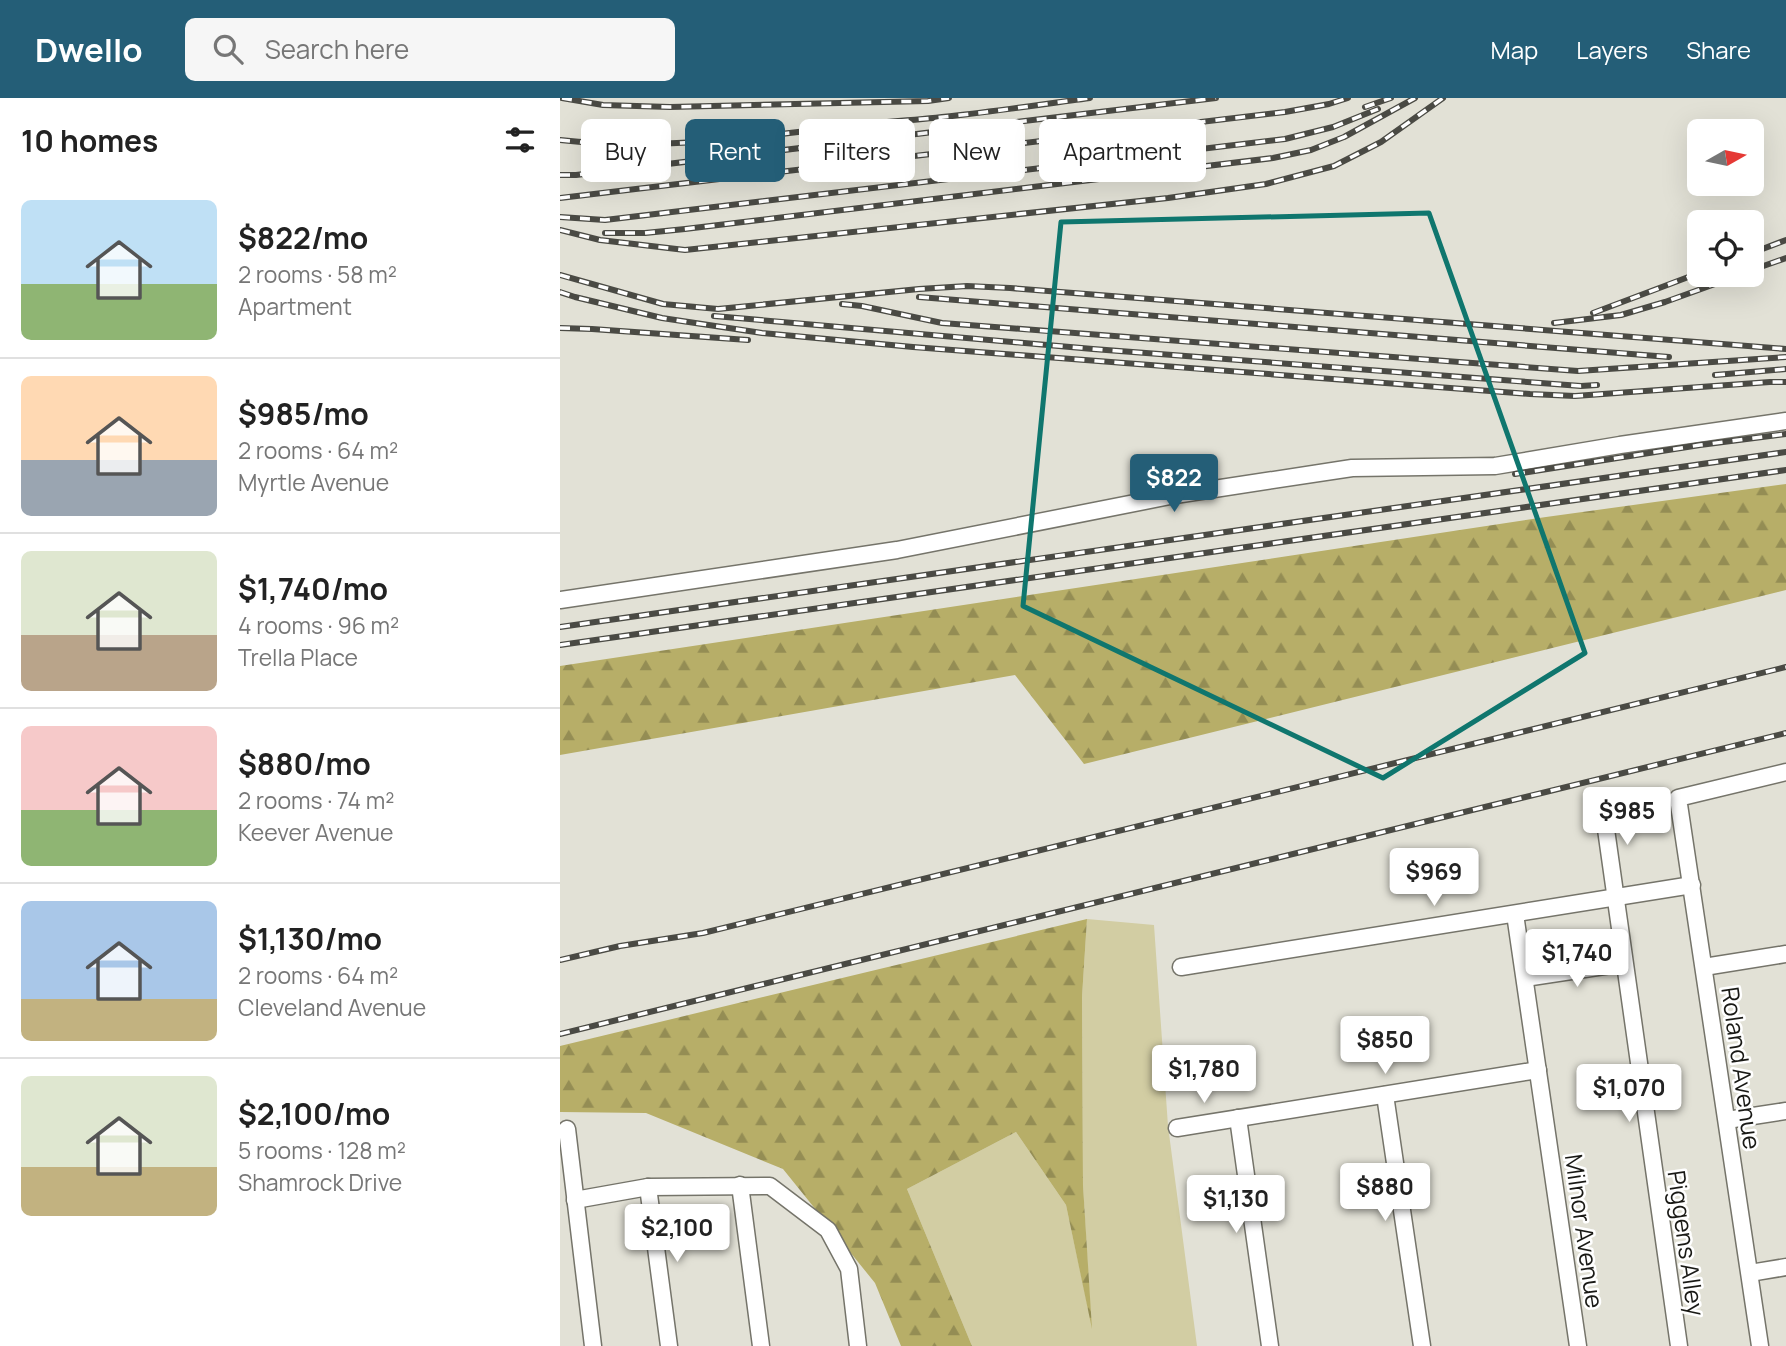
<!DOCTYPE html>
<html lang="en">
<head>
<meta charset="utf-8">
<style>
  :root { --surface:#fff; --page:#f6f6f6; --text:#222; --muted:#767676; --line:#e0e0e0; --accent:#245e77 }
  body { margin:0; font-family:Manrope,sans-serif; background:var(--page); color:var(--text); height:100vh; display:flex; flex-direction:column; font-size:26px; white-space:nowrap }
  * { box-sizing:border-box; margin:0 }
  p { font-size:23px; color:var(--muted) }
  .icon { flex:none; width:38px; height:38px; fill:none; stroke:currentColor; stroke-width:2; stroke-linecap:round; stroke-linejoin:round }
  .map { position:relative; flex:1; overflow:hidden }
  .details { display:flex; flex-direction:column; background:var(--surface); width:560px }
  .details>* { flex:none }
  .top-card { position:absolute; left:21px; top:21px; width:665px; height:63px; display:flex; gap:14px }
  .needle { width:46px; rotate:81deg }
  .fabs { position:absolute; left:1127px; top:21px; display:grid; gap:14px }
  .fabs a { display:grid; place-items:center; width:77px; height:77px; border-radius:10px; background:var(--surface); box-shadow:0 7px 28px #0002; font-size:35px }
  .price { position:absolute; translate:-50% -60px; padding:0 16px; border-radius:7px; background:#fff; color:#222; font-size:23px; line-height:46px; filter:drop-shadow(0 2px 4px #0008) }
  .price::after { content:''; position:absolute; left:50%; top:42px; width:21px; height:16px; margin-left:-10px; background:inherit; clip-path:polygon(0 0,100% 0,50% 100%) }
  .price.on { background:var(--accent); color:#fff }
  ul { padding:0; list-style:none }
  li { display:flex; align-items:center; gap:21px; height:175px; padding:0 21px }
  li+li { border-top:2px solid var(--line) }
  li span { display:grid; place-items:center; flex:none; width:196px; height:140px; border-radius:10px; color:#555 }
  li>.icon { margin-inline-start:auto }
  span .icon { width:84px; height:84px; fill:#fffc; stroke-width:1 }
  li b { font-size:30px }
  h2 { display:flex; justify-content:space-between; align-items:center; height:84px; padding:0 21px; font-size:30px }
  .pill { padding:0 24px; border-radius:10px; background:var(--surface); box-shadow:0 7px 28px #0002; font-size:24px; line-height:63px }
  .pill.on { background:var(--accent); color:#fff }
  header { display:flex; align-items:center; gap:42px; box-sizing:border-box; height:98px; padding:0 35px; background:var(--accent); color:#fff }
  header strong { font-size:33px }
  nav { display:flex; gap:38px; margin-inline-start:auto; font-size:24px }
  .search { width:490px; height:63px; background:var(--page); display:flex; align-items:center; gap:18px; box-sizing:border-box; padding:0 24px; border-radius:10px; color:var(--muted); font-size:26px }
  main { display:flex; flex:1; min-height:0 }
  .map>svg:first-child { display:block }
</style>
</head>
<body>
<header>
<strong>Dwello</strong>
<div class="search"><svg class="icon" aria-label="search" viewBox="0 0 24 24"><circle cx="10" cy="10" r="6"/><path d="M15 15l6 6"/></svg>Search here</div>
<nav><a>Map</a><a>Layers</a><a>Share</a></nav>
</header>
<main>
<section class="details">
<h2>10 homes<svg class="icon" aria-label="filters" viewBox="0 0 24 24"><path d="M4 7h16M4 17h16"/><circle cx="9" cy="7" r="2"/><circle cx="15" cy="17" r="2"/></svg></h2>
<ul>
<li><span style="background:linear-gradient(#bfe0f5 60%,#8fb573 0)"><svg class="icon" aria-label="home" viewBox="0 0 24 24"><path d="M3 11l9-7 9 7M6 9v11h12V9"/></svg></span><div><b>$822/mo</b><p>2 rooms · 58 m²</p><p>Apartment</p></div></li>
<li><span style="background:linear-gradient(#ffd9b3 60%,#9aa5b1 0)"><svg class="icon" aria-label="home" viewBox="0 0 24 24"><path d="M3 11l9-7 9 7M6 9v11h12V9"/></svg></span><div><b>$985/mo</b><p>2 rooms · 64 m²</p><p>Myrtle Avenue</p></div></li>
<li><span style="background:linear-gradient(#dfe7d0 60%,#b9a48a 0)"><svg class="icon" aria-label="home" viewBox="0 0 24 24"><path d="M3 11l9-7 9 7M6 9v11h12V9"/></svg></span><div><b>$1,740/mo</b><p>4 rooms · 96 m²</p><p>Trella Place</p></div></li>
<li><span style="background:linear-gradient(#f6c9c9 60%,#8fb573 0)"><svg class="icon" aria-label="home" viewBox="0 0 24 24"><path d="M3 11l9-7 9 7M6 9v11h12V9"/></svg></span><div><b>$880/mo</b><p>2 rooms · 74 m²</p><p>Keever Avenue</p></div></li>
<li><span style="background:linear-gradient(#a9c7e8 70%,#c2b280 0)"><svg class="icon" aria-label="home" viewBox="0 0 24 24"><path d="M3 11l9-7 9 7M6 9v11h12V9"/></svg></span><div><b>$1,130/mo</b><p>2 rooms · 64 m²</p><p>Cleveland Avenue</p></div></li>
<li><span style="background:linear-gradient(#dfe7d0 65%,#c2b280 0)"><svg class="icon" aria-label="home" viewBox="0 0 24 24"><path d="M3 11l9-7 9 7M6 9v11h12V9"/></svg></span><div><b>$2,100/mo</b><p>5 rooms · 128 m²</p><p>Shamrock Drive</p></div></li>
</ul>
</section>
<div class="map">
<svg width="1226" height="1248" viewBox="0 0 1226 1248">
  <defs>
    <pattern id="forest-firs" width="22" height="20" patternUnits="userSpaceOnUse" patternTransform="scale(1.75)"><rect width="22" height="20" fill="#b7ae68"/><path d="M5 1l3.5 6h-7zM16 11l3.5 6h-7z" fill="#948d54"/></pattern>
  </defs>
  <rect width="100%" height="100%" fill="#e2e1d6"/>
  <!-- grass -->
  <path fill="#d2cda3" d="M527,821l67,6 14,201 29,220h-225l-65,-157 109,-57 50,73 25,117 -8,-137 -1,-188z"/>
  <!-- forest -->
  <g fill="url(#forest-firs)">
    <path d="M1226,386v106l-702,174 -69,-89 -455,80v-89l986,-149z"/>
    <path d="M527,821l-5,78 1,188 9,144 -26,-124 -50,-73 -109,57 65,157h-71l-26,-63 -92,-114 -137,-56 -86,-1v-66z"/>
  </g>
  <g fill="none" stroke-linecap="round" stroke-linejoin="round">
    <!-- minor casing -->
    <g stroke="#75746a" stroke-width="19">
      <g id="minor">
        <path d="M0,502l337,-50 278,-55 177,-27 143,-2 125,-21 166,-24"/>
        <path d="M1042,703l77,545"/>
        <path d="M955,816l63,432"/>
        <path d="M621,869l511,-82"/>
        <path d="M1144,869l82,-13"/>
        <path d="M965,880l99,-15"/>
        <path d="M825,997l37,251"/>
        <path d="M678,1020l32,228"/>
        <path d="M1167,1022l59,-9"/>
        <path d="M617,1030l361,-58"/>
        <path d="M7,1031l26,217"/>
        <path d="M180,1087l21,161"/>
        <path d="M88,1089l21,159"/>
        <path d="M15,1102l73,-13 122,-1 58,44 21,39 9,77"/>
        <path d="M1190,1175l36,-6"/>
        <path d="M1200,1248l-82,-548 108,-26"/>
      </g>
    </g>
    <!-- minor -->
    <use href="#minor" stroke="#fff" stroke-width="16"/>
    <!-- rail casing -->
    <g stroke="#4a4a44" stroke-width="6">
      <g id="rail">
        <path d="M2,0l41,7 67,2 258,-6 21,-3"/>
        <path d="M805,9l26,-9"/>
        <path d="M0,42c96,11 191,-2 286,-14 36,-4 71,-6 106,-10 46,-5 92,-12 138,-18"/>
        <path d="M0,77h16l640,-77"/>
        <path d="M0,100l725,-86 44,-8 19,-6"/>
        <path d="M0,119l45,3 680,-81 48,-12 45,-18"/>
        <path d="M0,132l40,10 85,10 483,-52 98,-14 68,-18 47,-24 62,-44"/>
        <path d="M45,135h40l40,-4 588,-71 38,-8 33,-13 71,-39"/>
        <path d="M1192,155l34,-13"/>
        <path d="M1192,172l34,-12"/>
        <path d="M0,177l103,29 55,5 201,-20 48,-3 43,2 776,61"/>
        <path d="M0,194l15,5 87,21 100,15 151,14 617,47 45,2 195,-14h16"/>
        <path d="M359,199l750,60"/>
        <path d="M282,206l20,2 80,17 636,48 208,-14"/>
        <path d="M1033,215l106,-40"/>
        <path d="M154,218l379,33 488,37 16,-1"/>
        <path d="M994,225l67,-8 44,-13 75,-27"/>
        <path d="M0,230l32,1 156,11"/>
        <path d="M1155,277l71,-6"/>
        <path d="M955,376l185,-29 86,-11"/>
        <path d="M0,529l1226,-175"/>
        <path d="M0,547l1226,-175"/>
        <path d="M0,862l60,-14 83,-13 1083,-266"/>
        <path d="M0,936l1226,-301"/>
      </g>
    </g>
    <!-- rail -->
    <use href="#rail" stroke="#fff" stroke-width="3.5" stroke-dasharray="10" stroke-linecap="butt"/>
  </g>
  <!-- marked area -->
  <path fill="none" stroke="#0f766e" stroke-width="5" stroke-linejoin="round" d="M869,115l156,440 -202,125 -360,-172 38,-384z"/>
  <g text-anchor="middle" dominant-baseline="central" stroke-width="5" stroke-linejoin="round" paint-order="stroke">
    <!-- street labels -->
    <g font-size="24" fill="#191915" stroke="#fff">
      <text transform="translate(1182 970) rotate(82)">Roland Avenue</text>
      <text transform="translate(1025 1133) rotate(82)">Milnor Avenue</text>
      <text transform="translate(1127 1145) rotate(82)">Piggens Alley</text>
    </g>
  </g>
</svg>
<div class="fabs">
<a><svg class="needle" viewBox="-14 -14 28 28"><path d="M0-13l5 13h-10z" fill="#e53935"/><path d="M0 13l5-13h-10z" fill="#767676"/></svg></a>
<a><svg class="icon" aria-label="locate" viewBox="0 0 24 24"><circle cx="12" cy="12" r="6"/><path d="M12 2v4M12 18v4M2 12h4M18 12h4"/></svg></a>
</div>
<b class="price on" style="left:614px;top:416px">$822</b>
<b class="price" style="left:1067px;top:749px">$985</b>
<b class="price" style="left:874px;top:810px">$969</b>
<b class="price" style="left:1017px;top:891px">$1,740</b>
<b class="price" style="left:825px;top:978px">$850</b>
<b class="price" style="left:644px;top:1007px">$1,780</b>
<b class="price" style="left:1069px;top:1026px">$1,070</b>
<b class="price" style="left:825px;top:1125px">$880</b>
<b class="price" style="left:676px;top:1137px">$1,130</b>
<b class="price" style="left:117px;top:1166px">$2,100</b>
<div class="top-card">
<a class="pill">Buy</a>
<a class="pill on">Rent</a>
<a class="pill">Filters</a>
<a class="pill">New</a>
<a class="pill">Apartment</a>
</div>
</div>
</main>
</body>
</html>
